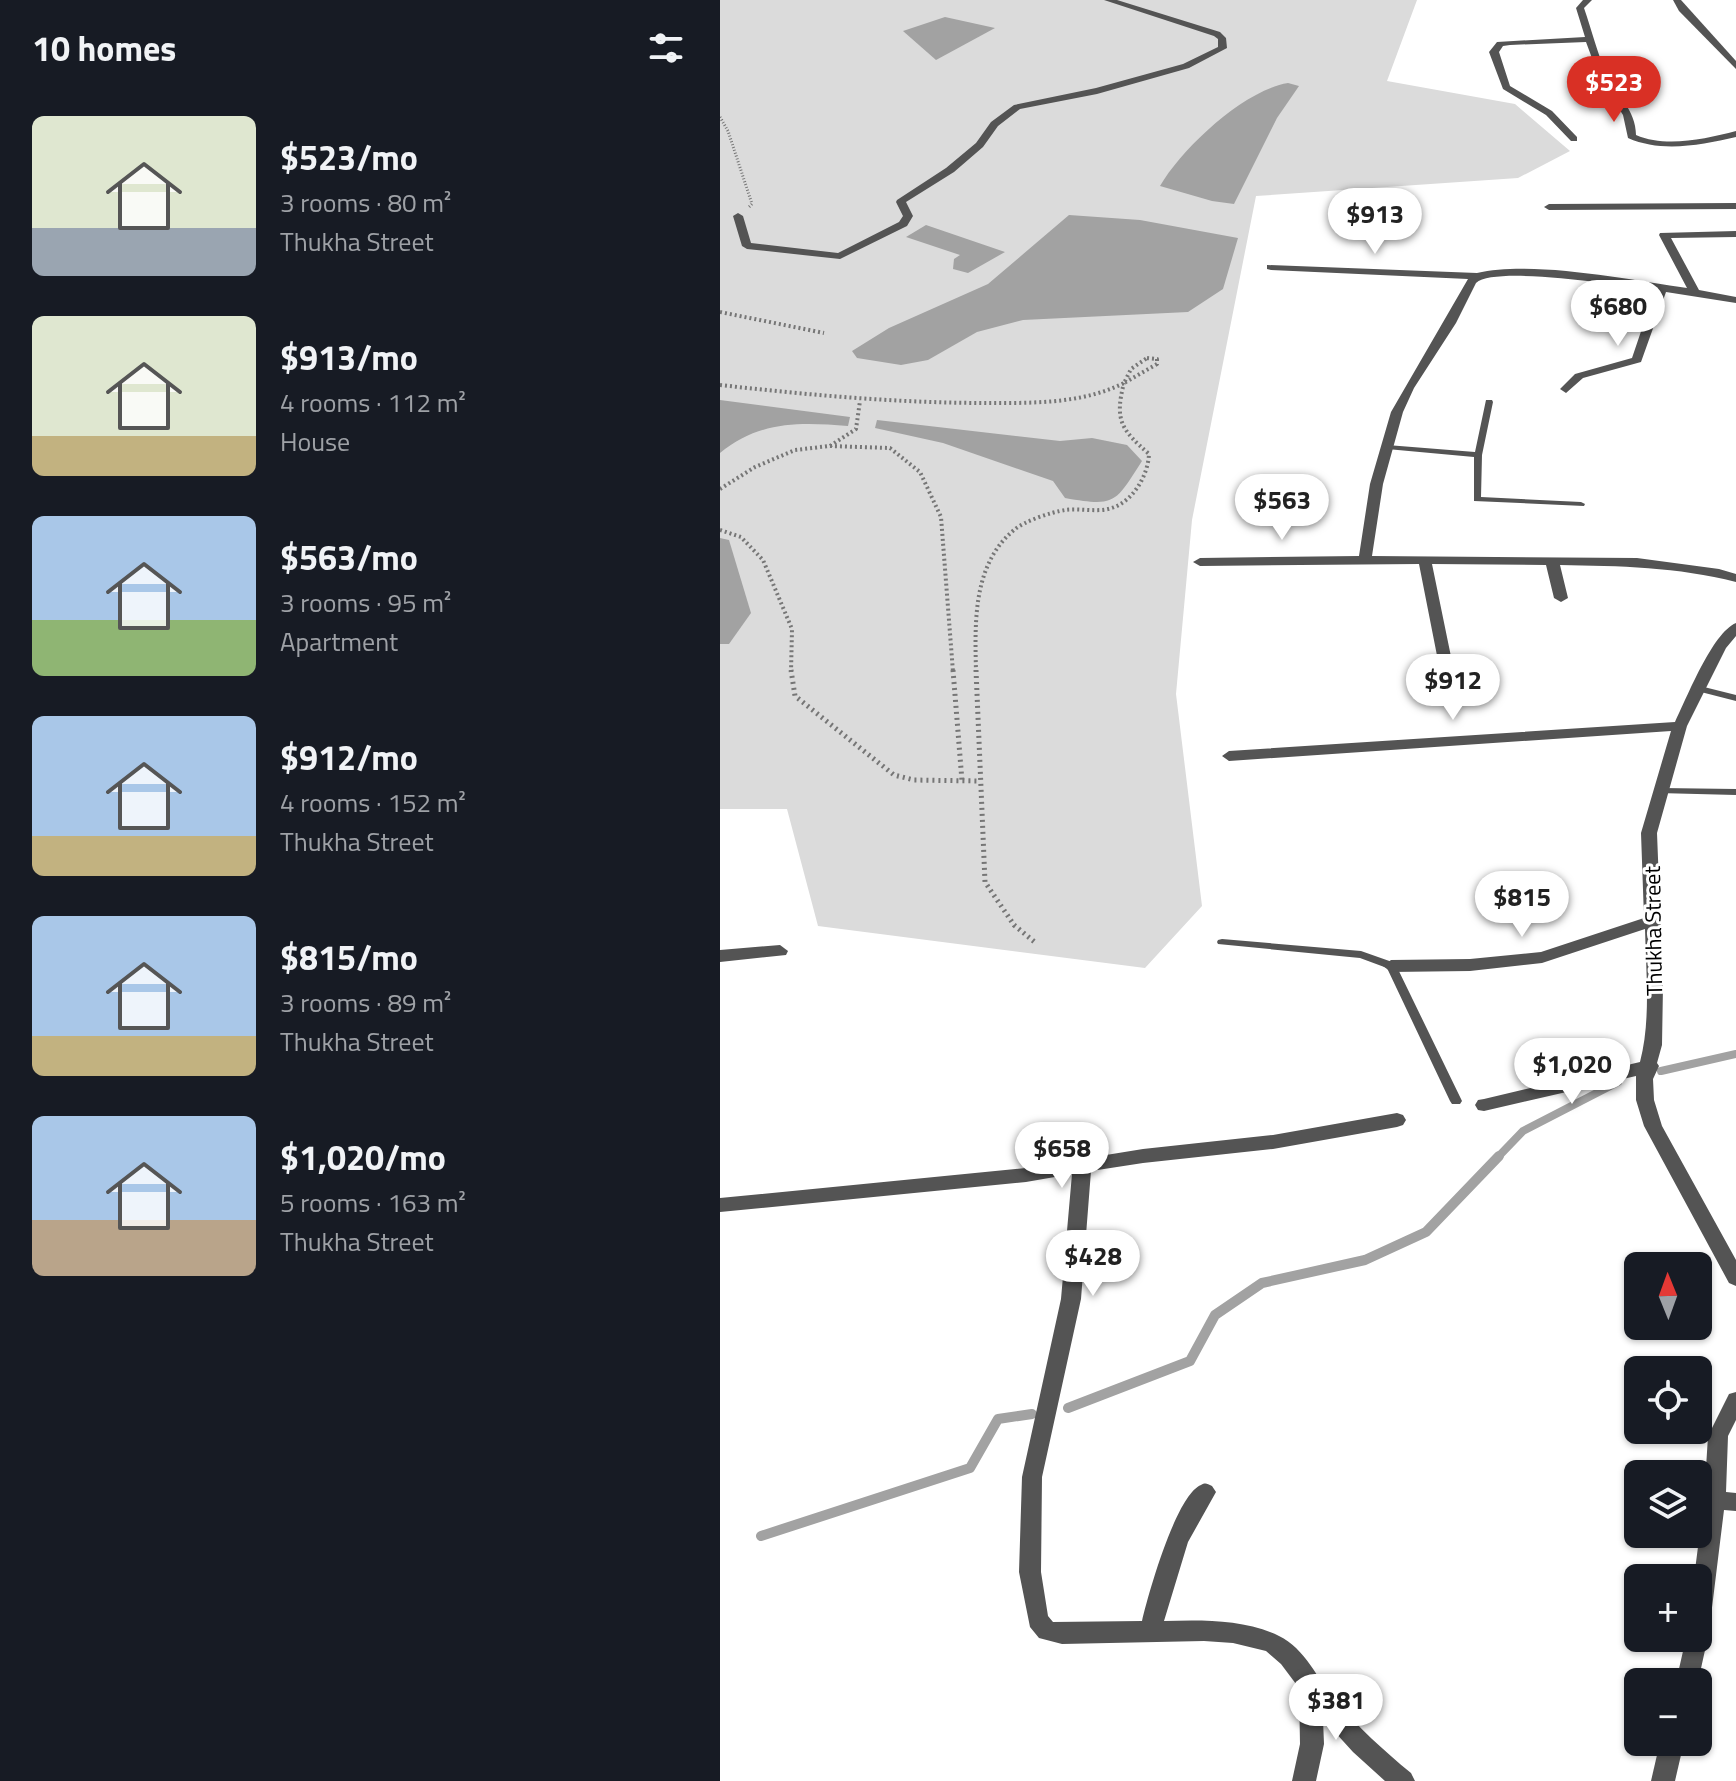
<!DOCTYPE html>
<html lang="en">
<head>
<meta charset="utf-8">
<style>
  :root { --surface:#171b24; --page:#242831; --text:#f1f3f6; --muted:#9ea1a6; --accent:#d93025 }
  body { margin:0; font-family:"Titillium Web",sans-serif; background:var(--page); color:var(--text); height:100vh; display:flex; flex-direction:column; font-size:30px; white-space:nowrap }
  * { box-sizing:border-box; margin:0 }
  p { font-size:26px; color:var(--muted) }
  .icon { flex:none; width:44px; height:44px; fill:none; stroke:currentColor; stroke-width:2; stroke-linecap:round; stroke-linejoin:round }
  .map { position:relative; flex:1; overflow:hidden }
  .drawer { display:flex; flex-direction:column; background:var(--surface); width:720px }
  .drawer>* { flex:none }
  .needle { width:52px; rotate:359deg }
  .fabs { position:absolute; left:904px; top:1252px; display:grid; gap:16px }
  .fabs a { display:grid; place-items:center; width:88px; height:88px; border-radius:12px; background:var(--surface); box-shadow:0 2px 6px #0004; font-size:40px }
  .price { position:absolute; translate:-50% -68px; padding:0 18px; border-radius:28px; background:#fff; color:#222; font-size:26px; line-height:52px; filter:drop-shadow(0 2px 4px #0008) }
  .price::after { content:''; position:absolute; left:50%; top:48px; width:24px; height:18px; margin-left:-12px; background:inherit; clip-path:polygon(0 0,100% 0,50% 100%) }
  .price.active { background:var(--accent); color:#fff }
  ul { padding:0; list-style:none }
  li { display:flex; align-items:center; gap:24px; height:200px; padding:0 32px }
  li span { display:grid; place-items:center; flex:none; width:224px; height:160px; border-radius:12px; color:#555 }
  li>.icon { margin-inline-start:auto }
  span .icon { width:96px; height:96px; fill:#fffc; stroke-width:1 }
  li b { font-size:34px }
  h2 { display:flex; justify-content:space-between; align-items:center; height:96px; padding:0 32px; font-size:34px }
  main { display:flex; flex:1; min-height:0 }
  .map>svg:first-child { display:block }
</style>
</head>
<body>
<main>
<section class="drawer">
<h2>10 homes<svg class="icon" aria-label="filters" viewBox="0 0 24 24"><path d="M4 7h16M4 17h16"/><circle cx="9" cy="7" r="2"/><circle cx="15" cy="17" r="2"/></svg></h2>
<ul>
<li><span style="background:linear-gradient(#dfe7d0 70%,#9aa5b1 0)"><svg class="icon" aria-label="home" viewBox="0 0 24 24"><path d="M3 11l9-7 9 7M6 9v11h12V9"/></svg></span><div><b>$523/mo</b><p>3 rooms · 80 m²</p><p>Thukha Street</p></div></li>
<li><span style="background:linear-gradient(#dfe7d0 75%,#c2b280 0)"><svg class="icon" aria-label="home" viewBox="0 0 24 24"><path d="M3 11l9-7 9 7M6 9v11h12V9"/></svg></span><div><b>$913/mo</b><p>4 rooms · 112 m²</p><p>House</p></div></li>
<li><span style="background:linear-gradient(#a9c7e8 65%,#8fb573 0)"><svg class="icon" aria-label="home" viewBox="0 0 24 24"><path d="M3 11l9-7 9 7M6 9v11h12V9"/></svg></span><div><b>$563/mo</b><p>3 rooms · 95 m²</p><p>Apartment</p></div></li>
<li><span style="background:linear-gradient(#a9c7e8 75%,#c2b280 0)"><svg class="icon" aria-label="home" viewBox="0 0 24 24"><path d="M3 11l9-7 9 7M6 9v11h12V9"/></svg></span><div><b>$912/mo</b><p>4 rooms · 152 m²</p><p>Thukha Street</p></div></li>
<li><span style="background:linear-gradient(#a9c7e8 75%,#c2b280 0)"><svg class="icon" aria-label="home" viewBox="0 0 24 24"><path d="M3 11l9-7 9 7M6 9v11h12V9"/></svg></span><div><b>$815/mo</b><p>3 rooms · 89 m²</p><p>Thukha Street</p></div></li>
<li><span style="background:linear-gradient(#a9c7e8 65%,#b9a48a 0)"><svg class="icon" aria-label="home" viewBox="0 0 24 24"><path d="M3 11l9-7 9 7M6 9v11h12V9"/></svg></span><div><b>$1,020/mo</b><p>5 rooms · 163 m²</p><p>Thukha Street</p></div></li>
</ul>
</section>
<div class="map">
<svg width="1016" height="1781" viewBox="0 0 1016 1781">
  <rect width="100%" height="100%" fill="#fff"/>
  <!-- green -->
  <path fill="#dbdbdb" d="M0,0h697l-30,81 128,23 55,47 -52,27 -262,18 -64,324 -16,174 26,212 -57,62 -327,-42 -31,-117h-67z"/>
  <!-- water -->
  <g fill="#a2a2a2">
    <path d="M225,17l50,11 -59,32 -33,-29z"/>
    <path d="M568,83l11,3 -22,32 -43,86 -22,-3 -52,-15c22,-38 84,-96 128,-103z"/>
    <path d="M349,215l71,5 98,18 -15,51 -35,23 -165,8 -46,12 -49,28 -27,5 -44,-7 -5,-7 37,-23 99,-44z"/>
    <path d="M206,225l79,27 -37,21 -15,-4 1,-10 6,-4 -54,-18z"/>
    <path d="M0,400l130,17 -2,9c-49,-4 -89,-5 -128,27z"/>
    <path d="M157,420l183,21 32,-3 35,7 15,16c-27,42 -26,46 -77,37l-12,-17 -110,-38 -68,-15z"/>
    <path d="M0,538l9,2 22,73 -22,31h-9z"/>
  </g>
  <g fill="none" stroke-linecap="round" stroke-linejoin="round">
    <!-- stream-far1 -->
    <g stroke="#a2a2a2" stroke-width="8">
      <path d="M941,1071l75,-17"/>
      <path d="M777,1158l26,-27 95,-49"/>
    </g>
    <!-- stream -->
    <g stroke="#a2a2a2" stroke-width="10">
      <path d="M348,1408l122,-47 25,-46 47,-32 103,-23 61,-28 73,-76"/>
      <path d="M41,1536l209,-68 28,-49 34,-5"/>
    </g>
    <!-- path-far2 -->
    <path stroke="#767676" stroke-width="3" stroke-dasharray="1 2" stroke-linecap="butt" d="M0,117l8,14 24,73 -3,3"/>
    <!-- path-far1 -->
    <g stroke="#767676" stroke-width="4" stroke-dasharray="2 3" stroke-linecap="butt">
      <path d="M0,312l104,21"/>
      <path d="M427,358l10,1v5l-33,19 7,-14z"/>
      <path d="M0,385c89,10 178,18 267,18 46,0 95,1 137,-20"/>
      <path d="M110,446l26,-17 4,-28"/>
      <path d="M0,489l35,-22 40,-17 34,-4 61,2 30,24 21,45 12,155"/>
      <path d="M0,530l21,7 22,23 29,69 -1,43"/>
      <path d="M256,672c-1,-48 -4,-107 38,-142 10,-9 38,-18 51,-20 14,-2 30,2 43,-1 24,-5 40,-33 41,-55 -27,-24 -35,-33 -25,-71"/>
    </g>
    <!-- path -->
    <g stroke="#767676" stroke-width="5" stroke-dasharray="2 4" stroke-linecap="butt">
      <path d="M71,670l4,26 99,79 20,5 65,1"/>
      <path d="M233,670l9,111"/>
      <path d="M256,670l9,212 29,43 23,19"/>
    </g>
    <!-- lane -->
    <g fill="#545454" fill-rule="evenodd">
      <path d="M766,400h6l1,2 -11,53 -1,42 100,5 4,2 -1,2 -110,-5v-44l-87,-8 -4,-2 4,-2 88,7z"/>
      <path d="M980,686l36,9v6l-39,-10 -1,-2z"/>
      <path d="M941,788l75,1v6l-78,-2 -2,-2 2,-2z"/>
      <path d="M502,939l139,12 34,12 67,138 -2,3h-8l-2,-3 -63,-133 -27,-10 -142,-14 -1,-2 1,-2z"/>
    </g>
    <!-- street -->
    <g fill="#545454" fill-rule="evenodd">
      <path d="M384,0h13l103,32 6,6 1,10 -38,20 -92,26 -77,15 -22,17 -15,21 -29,25 -48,30 7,14 -6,10 -67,33 -93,-10 -5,-3 -9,-30 5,-3 5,3 8,27 87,10 61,-31 4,-6 -7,-14 1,-2 49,-32 30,-25 15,-21 23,-17 82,-17 87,-24 35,-17v-8l-4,-3z"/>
      <path d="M863,0h9l-8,8c8,23 13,44 22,65 10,21 30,37 30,62 30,13 69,4 100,-4v6c-35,8 -74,16 -108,1l-5,-23 -24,-38 -13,-35 -76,3 -7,1 -4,6 11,34 42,25 25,26v4h-6l-25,-26 -43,-26 -14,-37 8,-10 88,-5 -9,-29z"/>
      <path d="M953,0h8l55,61v8l-57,-58z"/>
      <path d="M1016,203v6l-187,1 -5,-3 5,-3z"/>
      <path d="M1016,231v6l-65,1 28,52 37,7v6l-70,-11 -25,70 -58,16 -17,15 -6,-4 15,-15 57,-16 23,-68c-31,-4 -159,-25 -179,-7l-20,40 -42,65 -11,24 -20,72 -11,72 265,2 82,11 17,5v8c-58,-15 -117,-16 -176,-17l8,33 -7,4 -7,-4 -8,-33 -114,-1 24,117 -7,4 -7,-4 -23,-117 -219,2 -7,-4 7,-4 159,-2 11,-72 21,-72 77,-133 -197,-9 -4,-1v-4l210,8c56,-13 153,7 210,15l-28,-53 1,-2z"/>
      <path d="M1016,623v13l-10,12 -39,78 -30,107 6,153 -1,59 -5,18 2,3 -6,13 1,21 8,26 74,134v26l-7,-3 -85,-157 -8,-26v-24l-152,35 -6,-1 -3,-5 3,-5 6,-1 156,-37c11,-42 6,-90 5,-133l-103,34 -72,8 -79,1 -8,-6 8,-6 79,-1 71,-7 103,-34 -3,-85 30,-102 -442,30 -7,-5 7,-5 446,-29c12,-24 37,-89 61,-99z"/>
      <path d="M60,945l8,6 -2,4 -66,7v-12z"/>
      <path d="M677,1113l6,2 3,5 -3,5 -6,2 -124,22 -130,14 -52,8 -10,128 -39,178 -1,95 7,44 5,6 89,-1c6,-26 34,-126 59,-136 5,-3 6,-1 11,1l4,6 -28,50 -24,79c38,-1 80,-2 115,15 26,12 39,44 56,64 23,27 49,51 76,73l4,8h-30l-32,-29 -30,-33 1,25 -8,37h-24l8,-37 -1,-56 -18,-24 -15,-13 -33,-8 -29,-2 -142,3 -23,-6 -9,-11 -11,-55 3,-95 39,-178 11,-125 -46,8 -306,30v-14l306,-30 117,-19 130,-14z"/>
      <path d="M1016,1392v28l-8,16 -2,56 10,1v18l-12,-1 -15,122 -11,50h-22l10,-44h12v-60h-4l10,-78 4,-64 21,-42z"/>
      <path d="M940,1742h24l-9,39h-24z"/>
    </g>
  </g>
  <g text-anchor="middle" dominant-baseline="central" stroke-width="6" stroke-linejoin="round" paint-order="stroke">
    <!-- street labels -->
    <g font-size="22" fill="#000" stroke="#fff">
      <text transform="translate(933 931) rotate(-91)">Thukha Street</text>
    </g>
  </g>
</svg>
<div class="fabs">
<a><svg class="needle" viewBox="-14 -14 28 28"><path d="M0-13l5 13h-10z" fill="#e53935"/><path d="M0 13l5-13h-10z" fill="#9ea1a6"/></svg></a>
<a><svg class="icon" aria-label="locate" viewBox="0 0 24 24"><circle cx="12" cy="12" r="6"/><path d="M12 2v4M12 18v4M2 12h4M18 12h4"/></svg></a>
<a><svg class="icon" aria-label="layers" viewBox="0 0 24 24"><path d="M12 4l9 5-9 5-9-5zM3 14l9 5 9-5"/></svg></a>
<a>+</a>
<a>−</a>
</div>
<b class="price active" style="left:894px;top:124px">$523</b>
<b class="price" style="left:655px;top:256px">$913</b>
<b class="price" style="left:898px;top:348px">$680</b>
<b class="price" style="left:562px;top:542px">$563</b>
<b class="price" style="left:733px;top:722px">$912</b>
<b class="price" style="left:802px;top:939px">$815</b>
<b class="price" style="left:852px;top:1106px">$1,020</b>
<b class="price" style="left:342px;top:1190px">$658</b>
<b class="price" style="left:373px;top:1298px">$428</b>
<b class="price" style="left:616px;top:1742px">$381</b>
</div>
</main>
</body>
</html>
